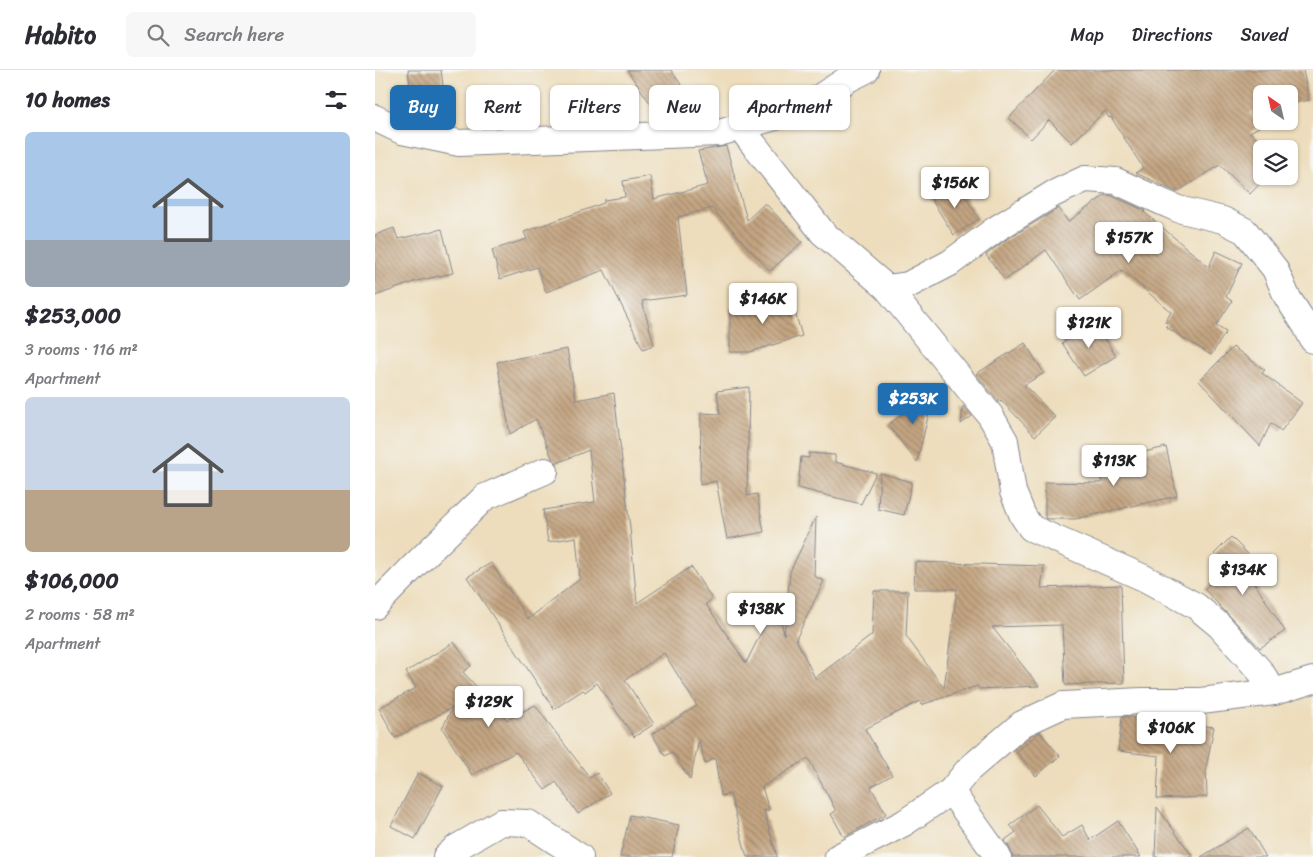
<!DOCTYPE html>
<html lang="en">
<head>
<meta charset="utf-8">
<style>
  :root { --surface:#fff; --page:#f7f7f7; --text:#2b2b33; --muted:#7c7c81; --line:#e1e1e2; --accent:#1f6fb2 }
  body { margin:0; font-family:Sriracha,sans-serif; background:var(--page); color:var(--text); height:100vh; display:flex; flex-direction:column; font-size:19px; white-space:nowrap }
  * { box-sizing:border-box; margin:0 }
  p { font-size:16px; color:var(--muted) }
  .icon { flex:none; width:28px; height:28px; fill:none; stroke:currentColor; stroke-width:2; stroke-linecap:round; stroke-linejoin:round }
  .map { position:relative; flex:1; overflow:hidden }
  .sheet { display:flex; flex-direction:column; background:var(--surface); width:375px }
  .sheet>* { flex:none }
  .hud { position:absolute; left:15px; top:15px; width:475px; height:45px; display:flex; gap:10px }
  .needle { width:32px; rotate:326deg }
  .tools { position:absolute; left:878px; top:15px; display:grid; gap:10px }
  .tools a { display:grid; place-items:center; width:45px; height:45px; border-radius:8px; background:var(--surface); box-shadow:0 1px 4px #0004; font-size:25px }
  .price { position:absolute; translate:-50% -42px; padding:0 11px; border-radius:5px; background:#fff; color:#222; font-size:16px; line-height:32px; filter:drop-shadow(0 1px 2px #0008) }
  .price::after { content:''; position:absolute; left:50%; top:30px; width:15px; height:11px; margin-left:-8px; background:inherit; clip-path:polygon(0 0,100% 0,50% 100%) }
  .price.current { background:var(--accent); color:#fff }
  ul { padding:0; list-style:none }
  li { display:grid; align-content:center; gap:10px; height:265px; padding:0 25px }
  li span { display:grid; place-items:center; height:155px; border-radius:8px; color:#555 }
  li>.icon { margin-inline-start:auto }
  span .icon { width:90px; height:90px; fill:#fffc; stroke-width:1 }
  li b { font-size:21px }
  h2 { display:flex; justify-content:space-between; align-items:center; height:60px; padding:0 25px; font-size:21px }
  .chip { padding:0 18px; border-radius:8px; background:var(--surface); box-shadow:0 1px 4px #0004; font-size:18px; line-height:45px }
  .chip.current { background:var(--accent); color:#fff }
  header { display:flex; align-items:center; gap:30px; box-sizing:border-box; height:70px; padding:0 25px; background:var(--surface); border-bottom:1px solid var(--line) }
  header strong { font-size:24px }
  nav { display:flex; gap:28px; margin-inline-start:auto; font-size:18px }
  .search { width:350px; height:45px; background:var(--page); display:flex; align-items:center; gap:12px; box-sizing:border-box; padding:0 18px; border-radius:8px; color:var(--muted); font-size:19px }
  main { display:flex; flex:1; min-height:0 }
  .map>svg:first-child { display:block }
</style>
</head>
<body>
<header>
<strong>Habito</strong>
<div class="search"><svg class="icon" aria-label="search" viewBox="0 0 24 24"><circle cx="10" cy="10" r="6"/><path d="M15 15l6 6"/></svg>Search here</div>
<nav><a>Map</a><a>Directions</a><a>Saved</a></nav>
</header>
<main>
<section class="sheet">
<h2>10 homes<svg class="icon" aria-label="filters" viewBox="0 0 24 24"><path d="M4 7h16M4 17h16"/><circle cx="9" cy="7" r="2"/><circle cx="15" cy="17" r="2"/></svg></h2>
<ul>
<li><span style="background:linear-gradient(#a9c7e8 70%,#9aa5b1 0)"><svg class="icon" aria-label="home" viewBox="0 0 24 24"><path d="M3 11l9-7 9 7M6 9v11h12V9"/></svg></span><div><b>$253,000</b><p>3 rooms · 116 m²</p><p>Apartment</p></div></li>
<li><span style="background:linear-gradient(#c9d6e8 60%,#b9a48a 0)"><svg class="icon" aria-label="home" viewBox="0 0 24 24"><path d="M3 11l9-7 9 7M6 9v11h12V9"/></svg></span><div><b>$106,000</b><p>2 rooms · 58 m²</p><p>Apartment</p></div></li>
</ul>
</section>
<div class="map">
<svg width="938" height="787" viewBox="0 0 938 787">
  <defs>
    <pattern id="building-back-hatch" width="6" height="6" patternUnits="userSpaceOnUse" patternTransform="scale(1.25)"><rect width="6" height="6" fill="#c4a581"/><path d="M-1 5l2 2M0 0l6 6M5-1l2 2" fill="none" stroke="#9e876d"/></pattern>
  </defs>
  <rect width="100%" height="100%" fill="#f6f6f2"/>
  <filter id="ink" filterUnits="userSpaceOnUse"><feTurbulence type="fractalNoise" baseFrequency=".02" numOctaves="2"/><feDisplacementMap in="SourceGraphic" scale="10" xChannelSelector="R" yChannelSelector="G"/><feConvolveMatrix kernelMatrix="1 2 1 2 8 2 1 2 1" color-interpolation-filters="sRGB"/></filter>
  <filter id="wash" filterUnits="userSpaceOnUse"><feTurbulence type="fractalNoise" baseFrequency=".0096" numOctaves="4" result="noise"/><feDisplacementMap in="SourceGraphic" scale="20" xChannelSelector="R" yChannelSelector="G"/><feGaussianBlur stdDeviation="1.12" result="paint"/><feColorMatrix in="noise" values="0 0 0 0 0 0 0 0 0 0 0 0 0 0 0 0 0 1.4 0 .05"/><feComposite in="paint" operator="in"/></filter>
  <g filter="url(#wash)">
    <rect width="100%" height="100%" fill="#edddbc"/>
    <g id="blocks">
      <!-- building -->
      <g fill="url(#building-back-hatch)">
        <path d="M33,0h33l4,31 -32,5z"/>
        <path d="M252,0h44l14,20 -30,20z"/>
        <path d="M680,0h248l6,30 -20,4v-10h-28v16l-11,2 9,15 -9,5 17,17h-6v27h6l-17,18 -30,-29 -43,27 -41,-19 7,-5 -32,-51 -2,1 -4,-7 -33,32 -23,-23 -18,19 -22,-21z"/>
        <path d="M351,76l21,74 18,-17 37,39 -32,29 -58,-63 -34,9 9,78 -45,6 12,44 -11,4 -39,-79 -58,22 -9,-25 -37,12 -8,-29 35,-11 -3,-7 80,-29v-3l21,-3 -2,-16 27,-5 4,23 54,-14 -10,-34z"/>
        <path d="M581,113l23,36 -25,16 -23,-36z"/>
        <path d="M730,125l7,1 34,15 -2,1 65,55 7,-16 26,12 -16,34 6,4 -16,25 10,6 -15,23 -45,-28 2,-4 -3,-1 6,-10 -49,-42 -42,30 -34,-50 -41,30 -19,-25 18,-14 55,-33 9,14z"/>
        <path d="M19,158l4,11 44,-10 11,44 -36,8 -42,15v-61z"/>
        <path d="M415,225l12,41 -52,16h-20v-44l14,-1z"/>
        <path d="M720,253l21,33 -32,20 -22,-33z"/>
        <path d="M650,273l19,30 -20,12 31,32 -20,19 -34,-36 -2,2 -23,-28z"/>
        <path d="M858,277l32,23 -3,3 40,30 -21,28 -10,-8 -11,23 -61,-65z"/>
        <path d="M192,279l9,51 38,-7 16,135 7,75 54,-36 21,32 -6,5 40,59 31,-63 7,35 6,-63 26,-55 -2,59 10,5 -28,58 19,39 57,-43 2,-44h34l-2,45 38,52 13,-99h-43l1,-27 129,4 -3,22 80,-3 3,98 -59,2 -3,-60 -70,2 47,59 -60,3 -2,-3 -56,19 -1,-4 -55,28 27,46 -21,12 15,27 -42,23 -13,-23 5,-3 -28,-53 -46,29 7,23 -5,1 13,46h-30l-17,-63 -9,2 -6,-38 -10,6 -6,-24 -9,40 -18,-28 -7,4 -13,-22 45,-28 -33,-53 -39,27 29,44 -20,13 -37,-54 -12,9 -2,-2 -29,19 -87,-132 24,-14 37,56 52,-40 -4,-42 -28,5 -5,-32 52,-8 -6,-52 -32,13 -5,-5 -16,-39 -26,15 -13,-72z"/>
        <path d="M374,317l-2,109 10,-2 7,38 -37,7 -11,-58 -16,4 1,-72 19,1 -3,-23z"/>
        <path d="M560,318l-18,74 -29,-37z"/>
        <path d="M588,336l9,10 -11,8z"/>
        <path d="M791,377l11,49 -102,23h-27l-3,-1v-36l57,1 -5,-20z"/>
        <path d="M434,383l26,2v7l41,11 -15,31 -63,-16 3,-31 8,1z"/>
        <path d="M505,403l32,9 -8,33 -26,-6z"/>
        <path d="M856,467l24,24 -9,9 39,61 -25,17 -56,-59 24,-21 -14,-14z"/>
        <path d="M79,572l17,24 -8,6 44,48 28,-15 55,73 7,-5 13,20 -32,21 -22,-32 -11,8 -29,-38 -44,23 -30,-47 11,-21 -58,31 -16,-30 37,-20 -10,-16z"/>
        <path d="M747,647h9l83,10 -8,41 1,29 -50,2 2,-43 -41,-5z"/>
        <path d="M665,662l20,24 -24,20 -20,-24z"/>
        <path d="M43,703l25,13 -28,53 -24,-13z"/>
        <path d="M662,735l25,32 20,-12 8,15 28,-19 23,36h-128l-3,-8 -5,-9 11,-8 -6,-7z"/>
        <path d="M782,737l36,50h-38z"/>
        <path d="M255,745l49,10 -7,32h-52z"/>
        <path d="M874,758l17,29h-65z"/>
      </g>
    </g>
  </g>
  <g filter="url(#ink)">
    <use href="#blocks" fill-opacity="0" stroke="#84868d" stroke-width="1"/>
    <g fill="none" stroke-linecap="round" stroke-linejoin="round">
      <!-- minor casing -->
      <g stroke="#84868d" stroke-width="28">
        <g id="minor">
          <path d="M0,48l27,13 57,12 260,-10 81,-23 48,-31 18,-9"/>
          <path d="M365,57l83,106 64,55 21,-3 42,-22 46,-34 57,-35 32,-15 31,2 46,21 16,7 45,11 22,11 30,38 12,28 19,29 7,14"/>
          <path d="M512,218l103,127 15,26 8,51 10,24 8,12 113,50 52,28 24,20 40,45 14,21"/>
          <path d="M0,536l40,-41 70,-68 60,-26"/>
          <path d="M576,721l47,66"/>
          <path d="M71,787l10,-9 45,-26 27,1 52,34"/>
          <path d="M463,787l66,-34 47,-32 17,-21 54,-46 41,-19 79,-4h59l73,-9 39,-12"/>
        </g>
      </g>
      <!-- minor -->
      <use href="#minor" stroke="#fff" stroke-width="26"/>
    </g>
  </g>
</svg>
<div class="tools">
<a><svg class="needle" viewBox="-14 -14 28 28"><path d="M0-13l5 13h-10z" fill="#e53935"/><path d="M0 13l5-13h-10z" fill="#7c7c81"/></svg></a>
<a><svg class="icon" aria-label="layers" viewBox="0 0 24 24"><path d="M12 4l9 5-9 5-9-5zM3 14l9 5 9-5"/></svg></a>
</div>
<b class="price" style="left:580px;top:139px">$156K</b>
<b class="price" style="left:754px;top:194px">$157K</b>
<b class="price" style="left:388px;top:255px">$146K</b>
<b class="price" style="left:714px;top:279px">$121K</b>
<b class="price current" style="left:538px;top:355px">$253K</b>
<b class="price" style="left:739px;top:417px">$113K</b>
<b class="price" style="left:868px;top:526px">$134K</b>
<b class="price" style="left:386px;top:565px">$138K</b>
<b class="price" style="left:114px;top:658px">$129K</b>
<b class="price" style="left:796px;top:684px">$106K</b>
<div class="hud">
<a class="chip current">Buy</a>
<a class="chip">Rent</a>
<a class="chip">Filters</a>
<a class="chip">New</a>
<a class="chip">Apartment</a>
</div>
</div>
</main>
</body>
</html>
